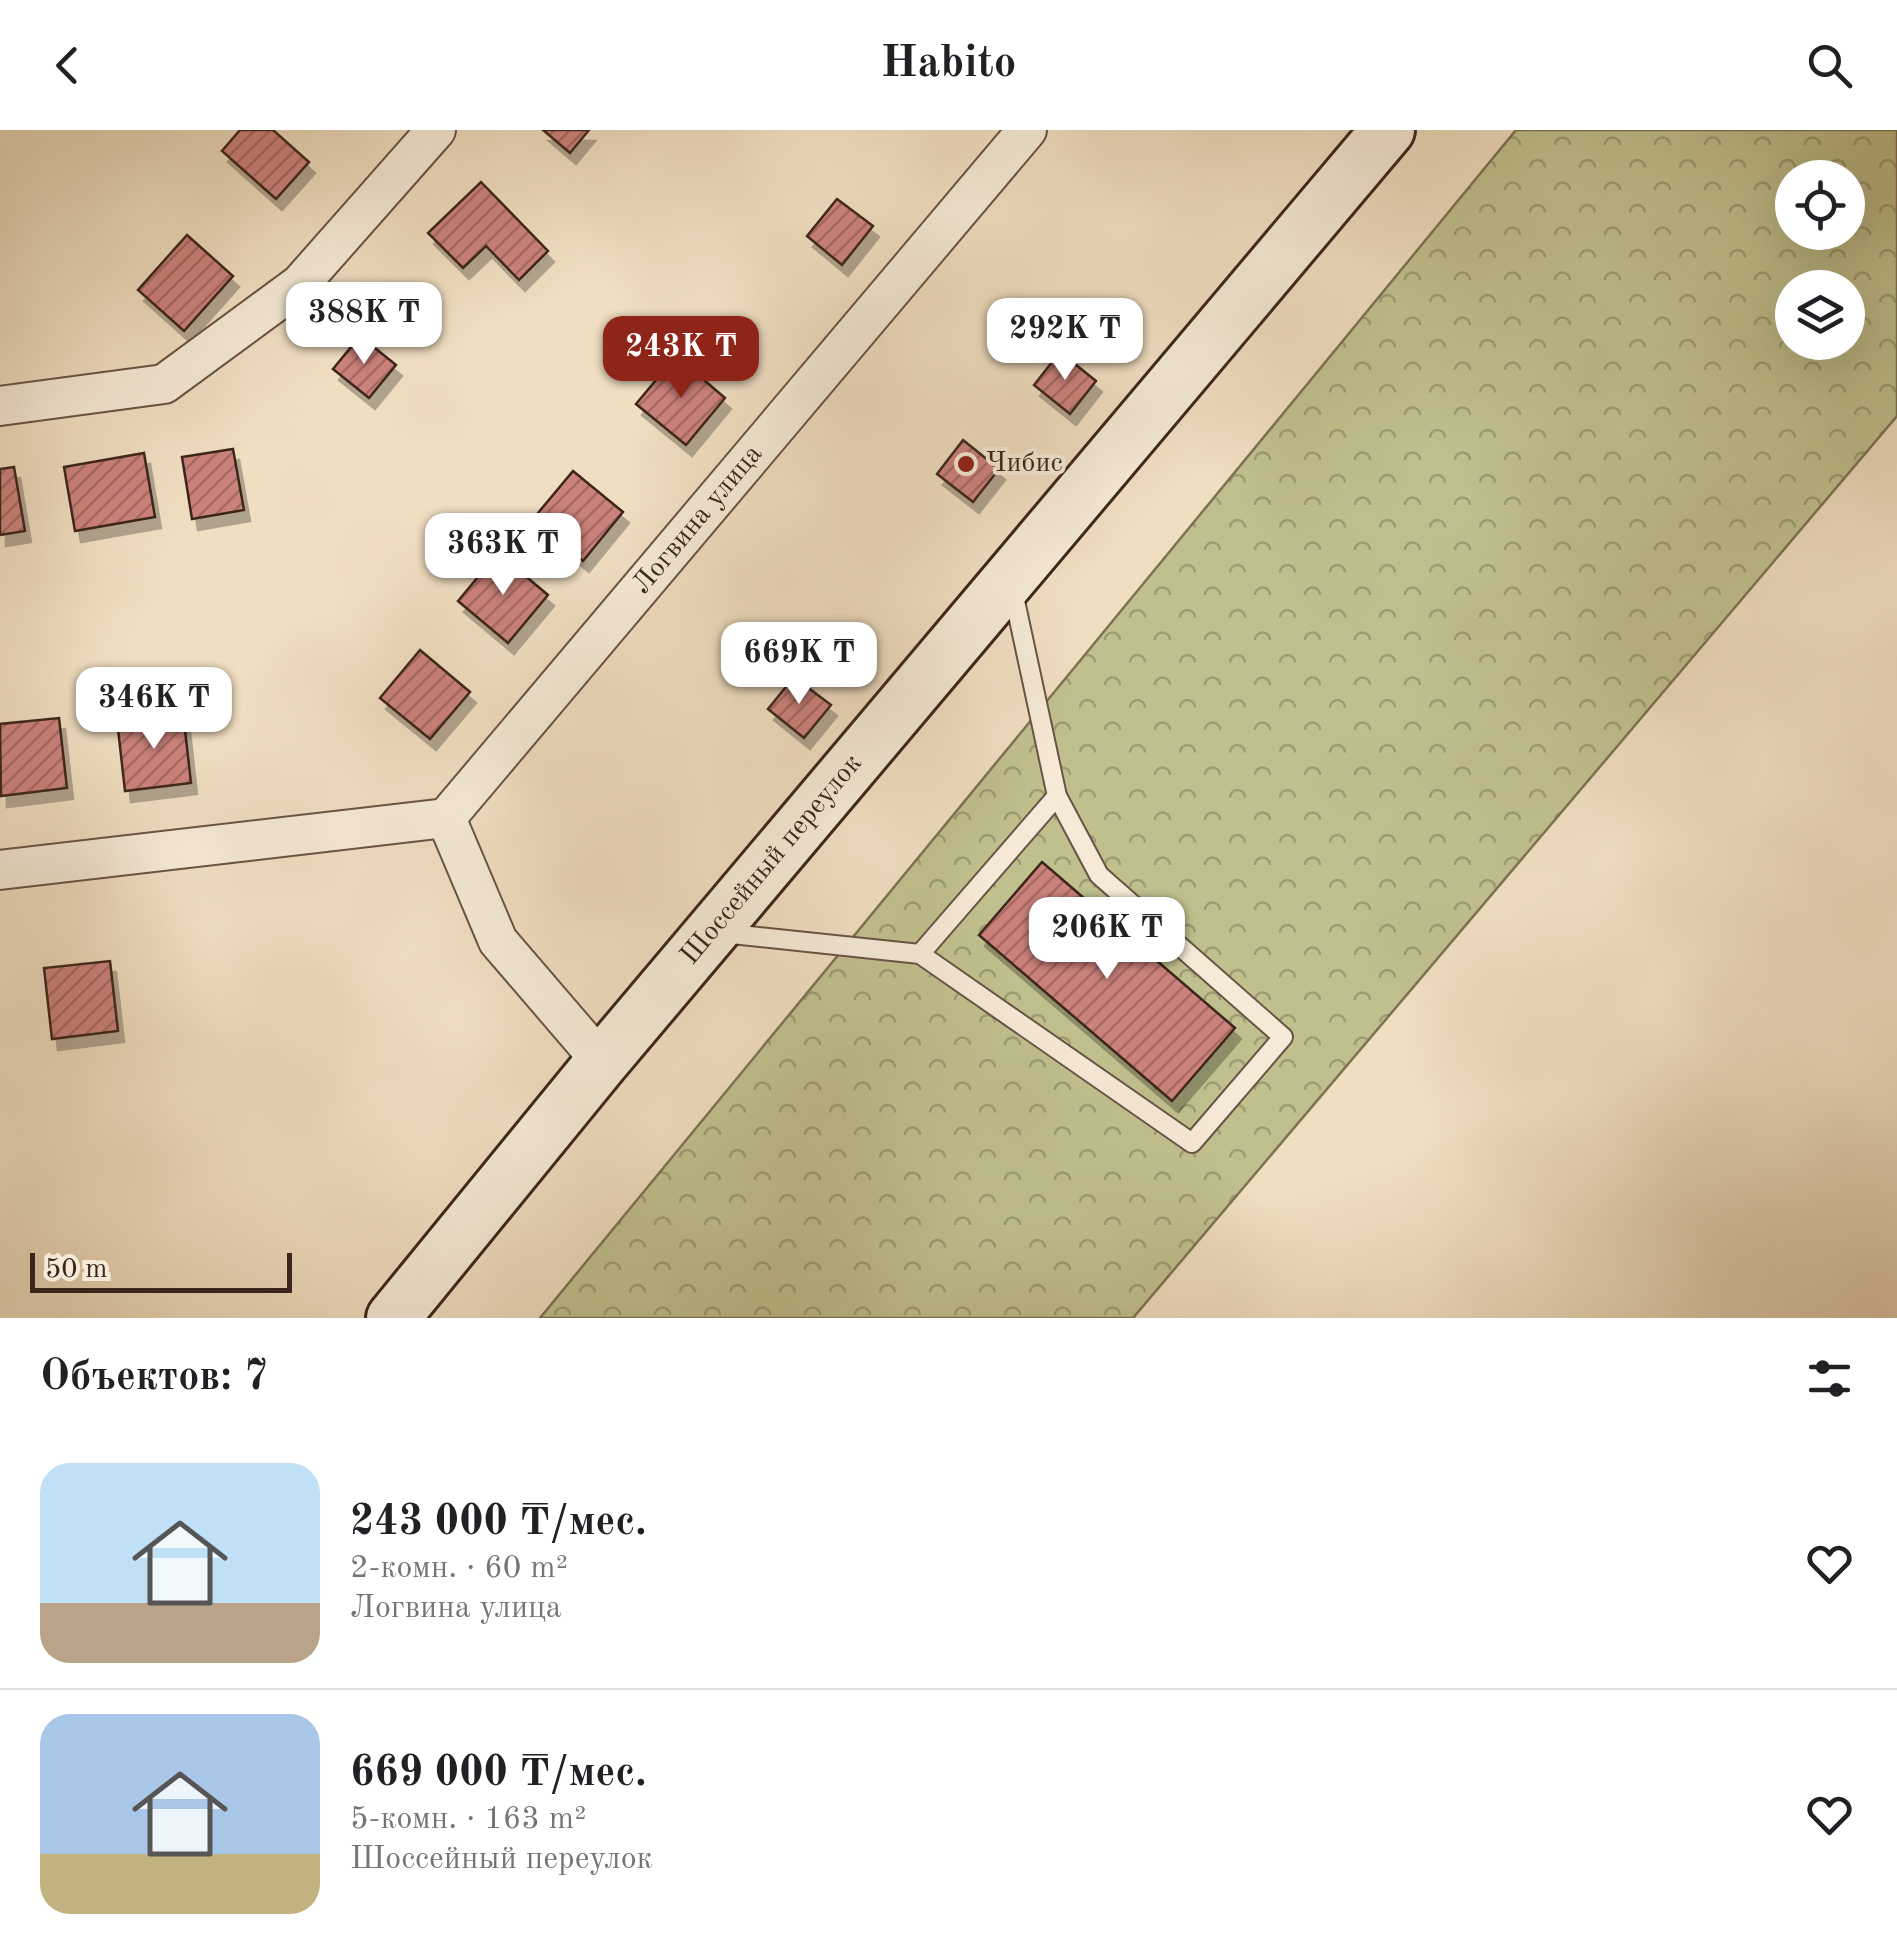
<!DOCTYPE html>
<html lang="ru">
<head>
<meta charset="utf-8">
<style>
  :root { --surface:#fff; --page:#f2f2f2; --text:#202124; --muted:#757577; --line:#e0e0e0; --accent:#8f2418 }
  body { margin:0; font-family:"Old Standard TT",serif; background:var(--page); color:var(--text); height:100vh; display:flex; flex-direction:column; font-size:38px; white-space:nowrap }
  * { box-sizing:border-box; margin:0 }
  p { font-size:32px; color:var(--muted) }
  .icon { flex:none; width:55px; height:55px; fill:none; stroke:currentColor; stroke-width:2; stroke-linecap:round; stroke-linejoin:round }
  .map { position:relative; height:1188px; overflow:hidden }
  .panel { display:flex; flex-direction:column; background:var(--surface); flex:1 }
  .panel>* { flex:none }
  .tools { position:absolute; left:1775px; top:30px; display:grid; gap:20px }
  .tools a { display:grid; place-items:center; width:90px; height:90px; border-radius:50%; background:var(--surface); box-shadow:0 10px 40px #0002; font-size:50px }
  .scale { position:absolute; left:30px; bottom:25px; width:262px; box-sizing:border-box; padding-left:10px; border:5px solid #3c251b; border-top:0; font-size:28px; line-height:35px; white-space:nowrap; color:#3c251b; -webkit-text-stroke:8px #f5ead7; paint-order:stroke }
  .price { position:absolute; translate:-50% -85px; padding:0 22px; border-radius:20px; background:#fff; color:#222; font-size:32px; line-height:65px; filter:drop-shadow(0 2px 5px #0008) }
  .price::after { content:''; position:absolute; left:50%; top:60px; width:30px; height:22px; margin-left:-15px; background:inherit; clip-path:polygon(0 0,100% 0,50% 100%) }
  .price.selected { background:var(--accent); color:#fff }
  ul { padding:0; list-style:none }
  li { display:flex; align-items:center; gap:30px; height:250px; padding:0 40px }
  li+li { border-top:2px solid var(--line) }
  li span { display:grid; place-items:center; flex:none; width:280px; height:200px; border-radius:30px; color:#555 }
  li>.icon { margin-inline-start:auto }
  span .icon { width:120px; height:120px; fill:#fffc; stroke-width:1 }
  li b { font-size:42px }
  h2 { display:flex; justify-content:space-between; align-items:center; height:120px; padding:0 40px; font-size:42px }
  header { display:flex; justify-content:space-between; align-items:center; height:130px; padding:0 40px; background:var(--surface); font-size:45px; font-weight:700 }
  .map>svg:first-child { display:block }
</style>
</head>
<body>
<header><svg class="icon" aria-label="back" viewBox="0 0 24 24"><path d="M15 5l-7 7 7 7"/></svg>Habito<svg class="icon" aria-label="search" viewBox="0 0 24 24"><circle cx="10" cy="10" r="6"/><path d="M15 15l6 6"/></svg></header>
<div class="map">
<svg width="1897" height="1188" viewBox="0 0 1897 1188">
  <defs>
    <pattern id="forest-crowns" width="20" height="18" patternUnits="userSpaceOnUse" patternTransform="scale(2.5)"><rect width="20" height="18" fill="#c0c08e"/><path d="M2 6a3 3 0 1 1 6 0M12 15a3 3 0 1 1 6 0" fill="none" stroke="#9d9c73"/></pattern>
    <pattern id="building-hatch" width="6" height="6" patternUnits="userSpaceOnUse" patternTransform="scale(2.5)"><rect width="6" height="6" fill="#cc827b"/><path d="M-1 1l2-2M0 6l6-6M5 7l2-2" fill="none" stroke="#a76a64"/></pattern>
    <filter id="shadow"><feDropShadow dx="6" dy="11" stdDeviation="0" flood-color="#0004"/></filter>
  </defs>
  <rect width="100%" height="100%" fill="#f0dec1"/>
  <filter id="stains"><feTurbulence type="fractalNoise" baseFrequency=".002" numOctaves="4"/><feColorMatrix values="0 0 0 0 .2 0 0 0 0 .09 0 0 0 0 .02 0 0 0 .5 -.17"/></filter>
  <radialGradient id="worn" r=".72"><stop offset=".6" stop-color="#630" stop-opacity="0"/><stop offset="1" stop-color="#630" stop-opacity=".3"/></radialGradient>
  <!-- forest -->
  <path fill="url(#forest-crowns)" stroke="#7e7254" stroke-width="2.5" fill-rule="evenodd" d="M1516,0h381v286l-764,902h-593zM1792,48h56v54h-56zM1792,158h56v54h-56z"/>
  <!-- building -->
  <g fill="url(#building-hatch)" stroke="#3c251b" stroke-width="2.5" filter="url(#shadow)">
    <path d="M240,0h33l36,32 -33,37 -54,-48z"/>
    <path d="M543,0h46l-19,23z"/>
    <path d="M481,52l67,69 -29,29 -33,-34 -23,22 -35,-35z"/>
    <path d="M837,69l36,27 -31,39 -35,-29z"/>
    <path d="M187,105l46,41 -49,55 -46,-41z"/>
    <path d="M360,206l36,29 -27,33 -36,-29z"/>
    <path d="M1060,222l36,29 -26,33 -36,-29z"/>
    <path d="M676,226l49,42 -39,47 -50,-41z"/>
    <path d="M963,310l36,29 -26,33 -36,-28z"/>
    <path d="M233,319l11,61 -52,9 -10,-62z"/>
    <path d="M144,323l11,64 -80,14 -11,-64z"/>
    <path d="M14,337l11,64 -25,4v-66z"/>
    <path d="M573,341l50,41 -40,49 -50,-42z"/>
    <path d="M498,423l50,42 -40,48 -50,-42z"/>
    <path d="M420,520l50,42 -40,47 -50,-41z"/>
    <path d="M794,547l37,28 -27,33 -36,-29z"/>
    <path d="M183,582l8,71 -66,8 -8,-71z"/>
    <path d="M59,588l8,70 -66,8 -1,-72z"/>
    <path d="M1042,732l193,166 -63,73 -193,-166z"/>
    <path d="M110,831l8,70 -66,8 -8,-71z"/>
  </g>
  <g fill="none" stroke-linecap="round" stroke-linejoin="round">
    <!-- service casing -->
    <g stroke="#695344" stroke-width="22">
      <g id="service">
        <path d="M722,803l198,21 272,189 91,-106 -184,-162 -42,-79 -45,-209"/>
        <path d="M920,824l137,-158"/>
      </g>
    </g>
    <!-- minor casing -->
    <g stroke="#695344" stroke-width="42">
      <g id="minor">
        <path d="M0,276l164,-22 136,-100 136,-154"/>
        <path d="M446,688l581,-688"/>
        <path d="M0,740l446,-52 52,123 104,121"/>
      </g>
    </g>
    <!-- secondary casing -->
    <g stroke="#3c251b" stroke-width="58">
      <path id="secondary" d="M393,1188l209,-256 786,-932"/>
    </g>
    <!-- service -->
    <use href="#service" stroke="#f5ead7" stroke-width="18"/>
    <!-- minor -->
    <use href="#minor" stroke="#f5ead7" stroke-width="38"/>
    <!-- secondary -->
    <use href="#secondary" stroke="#f5ead7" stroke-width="52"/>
  </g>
  <!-- markers -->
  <circle fill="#8f2418" stroke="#f5ead7" stroke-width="4" cx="966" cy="334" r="10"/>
  <g text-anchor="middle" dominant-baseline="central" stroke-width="8" stroke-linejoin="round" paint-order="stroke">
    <!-- poi labels -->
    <g font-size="28" fill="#3c251b" stroke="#f5ead7" text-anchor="start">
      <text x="986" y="334">Чибис</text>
    </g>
    <!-- street labels -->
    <g font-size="28" fill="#3c251b" stroke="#f5ead7">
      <text transform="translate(698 390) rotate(-50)">Логвина улица</text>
      <text transform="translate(772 730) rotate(-50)">Шоссейный переулок</text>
    </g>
  </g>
  <rect width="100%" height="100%" filter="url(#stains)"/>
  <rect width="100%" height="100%" fill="url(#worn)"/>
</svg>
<div class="tools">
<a><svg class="icon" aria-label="locate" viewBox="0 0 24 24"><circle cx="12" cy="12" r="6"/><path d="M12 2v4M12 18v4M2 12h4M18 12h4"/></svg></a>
<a><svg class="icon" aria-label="layers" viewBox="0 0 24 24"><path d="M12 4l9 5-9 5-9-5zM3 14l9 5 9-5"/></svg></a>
</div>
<div class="scale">50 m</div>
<b class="price" style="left:364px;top:237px">388K ₸</b>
<b class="price" style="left:1065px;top:253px">292K ₸</b>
<b class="price selected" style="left:681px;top:271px">243K ₸</b>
<b class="price" style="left:503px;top:468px">363K ₸</b>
<b class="price" style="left:799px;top:577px">669K ₸</b>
<b class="price" style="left:154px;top:622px">346K ₸</b>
<b class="price" style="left:1107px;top:852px">206K ₸</b>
</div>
<section class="panel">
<h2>Объектов: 7<svg class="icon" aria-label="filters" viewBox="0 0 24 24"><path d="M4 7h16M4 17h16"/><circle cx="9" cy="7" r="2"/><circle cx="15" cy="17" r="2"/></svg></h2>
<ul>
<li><span style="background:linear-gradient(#bfe0f5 70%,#b9a48a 0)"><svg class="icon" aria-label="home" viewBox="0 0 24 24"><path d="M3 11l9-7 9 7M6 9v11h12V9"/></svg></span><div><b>243 000 ₸/мес.</b><p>2-комн. · 60 m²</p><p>Логвина улица</p></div><svg class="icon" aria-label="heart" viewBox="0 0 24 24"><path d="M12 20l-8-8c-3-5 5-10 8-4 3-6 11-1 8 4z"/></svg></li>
<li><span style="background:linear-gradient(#a9c7e8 70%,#c2b280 0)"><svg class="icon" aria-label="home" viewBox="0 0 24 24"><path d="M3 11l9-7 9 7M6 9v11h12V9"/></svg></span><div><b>669 000 ₸/мес.</b><p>5-комн. · 163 m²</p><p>Шоссейный переулок</p></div><svg class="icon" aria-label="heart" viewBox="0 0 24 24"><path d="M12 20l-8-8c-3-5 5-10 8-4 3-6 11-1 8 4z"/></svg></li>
</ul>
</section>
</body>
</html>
